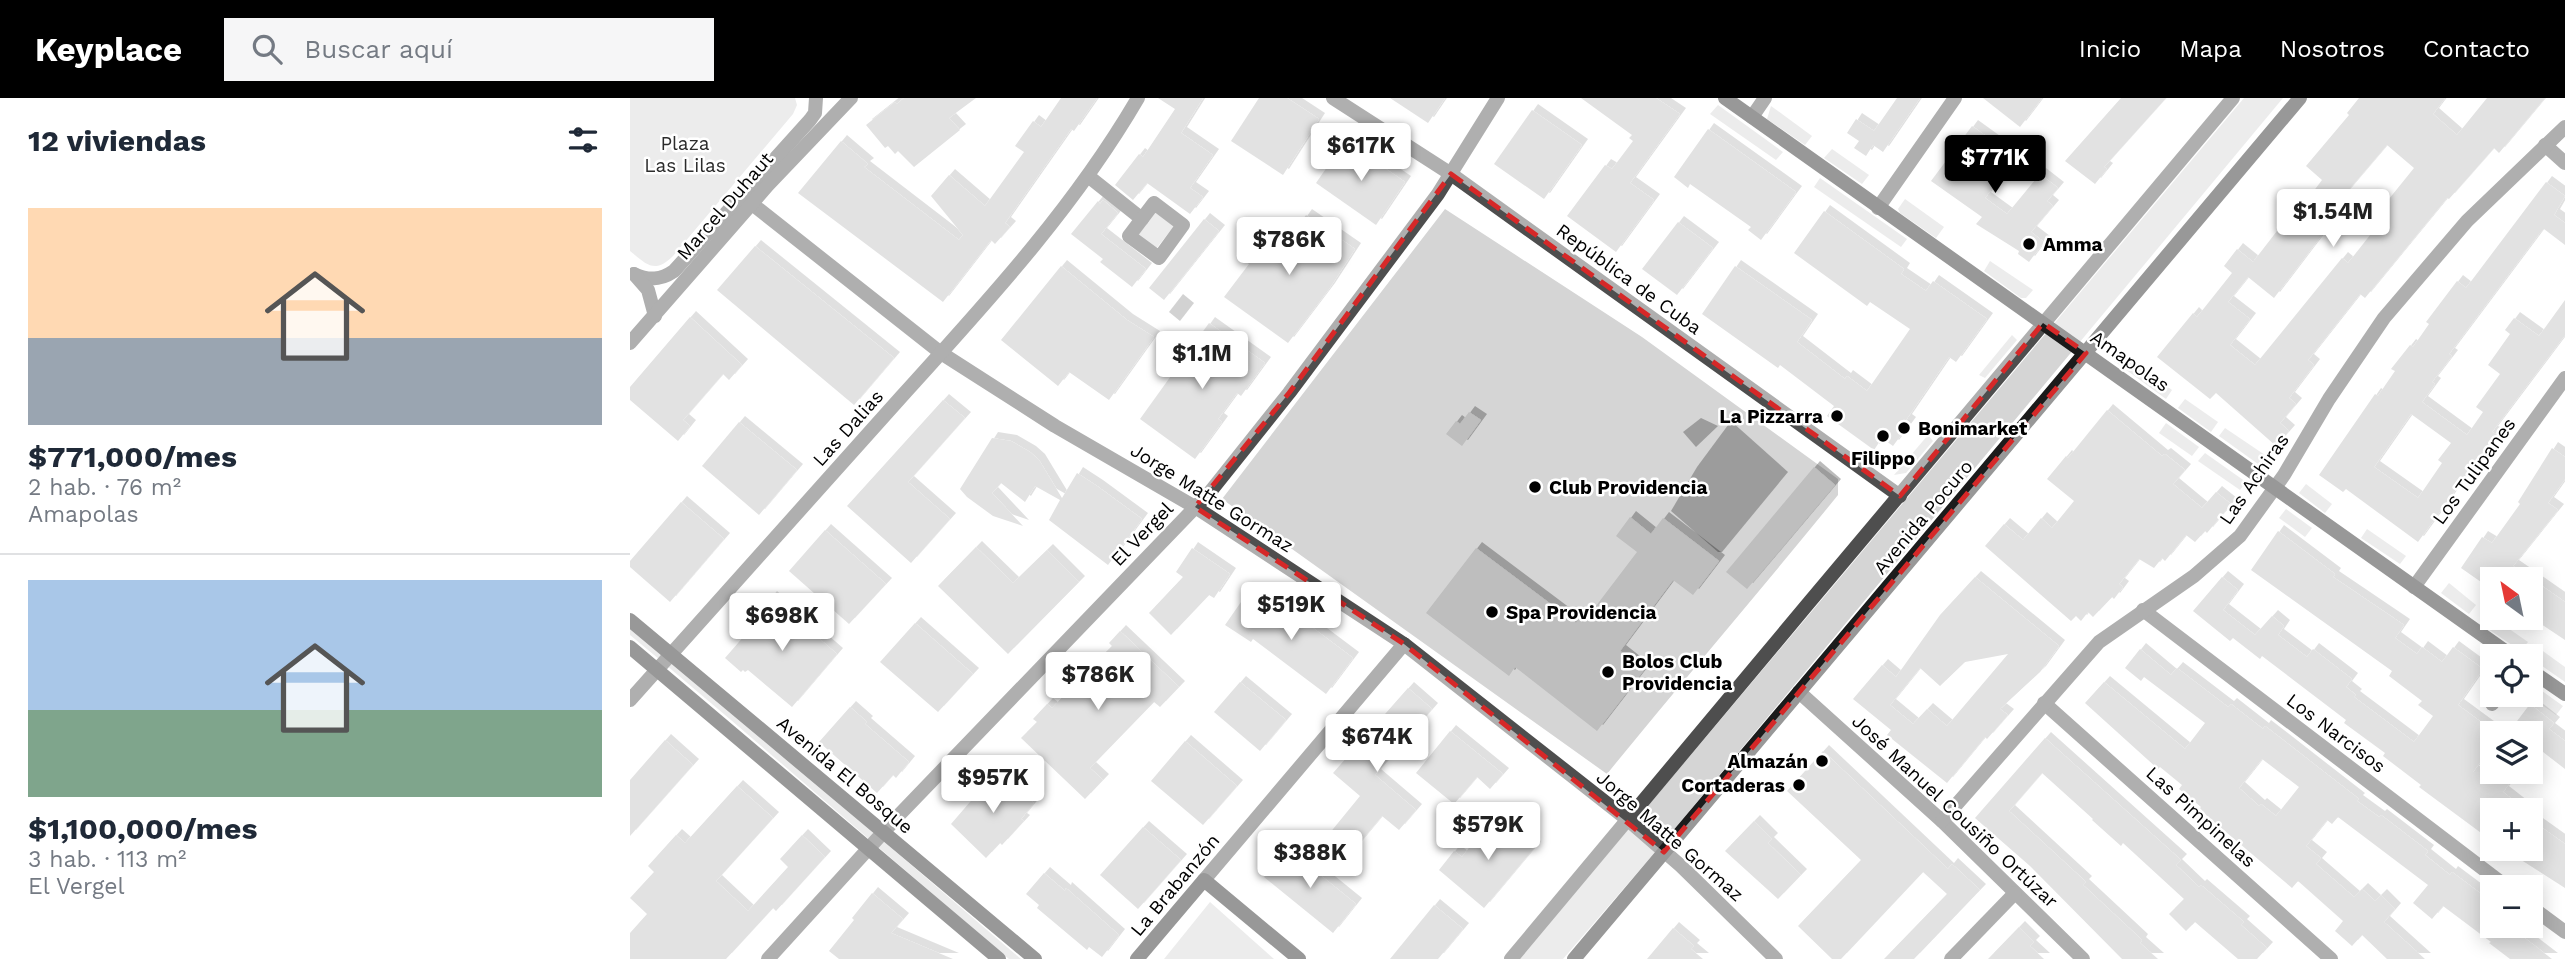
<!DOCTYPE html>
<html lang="es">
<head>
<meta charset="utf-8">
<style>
  :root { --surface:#fff; --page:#f6f6f7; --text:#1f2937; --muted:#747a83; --line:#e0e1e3; --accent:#000 }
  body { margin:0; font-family:"Work Sans",sans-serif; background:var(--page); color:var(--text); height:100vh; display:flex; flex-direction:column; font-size:26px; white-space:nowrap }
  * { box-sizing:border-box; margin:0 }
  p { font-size:23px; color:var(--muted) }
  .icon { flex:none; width:38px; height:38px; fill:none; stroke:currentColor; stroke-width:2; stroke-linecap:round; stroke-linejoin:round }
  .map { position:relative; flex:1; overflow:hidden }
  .sheet { display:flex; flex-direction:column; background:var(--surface); width:630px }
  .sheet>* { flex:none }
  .needle { width:46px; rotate:327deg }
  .buttons { position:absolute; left:1850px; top:469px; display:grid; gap:14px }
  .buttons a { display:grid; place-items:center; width:63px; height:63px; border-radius:0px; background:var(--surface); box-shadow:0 4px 18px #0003; font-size:35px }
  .price { position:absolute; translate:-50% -60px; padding:0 16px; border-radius:7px; background:#fff; color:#222; font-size:23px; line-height:46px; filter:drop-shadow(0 2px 4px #0008) }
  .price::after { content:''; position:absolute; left:50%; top:42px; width:21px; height:16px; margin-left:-10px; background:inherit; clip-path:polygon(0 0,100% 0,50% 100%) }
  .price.active { background:var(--accent); color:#fff }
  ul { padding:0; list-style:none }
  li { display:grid; align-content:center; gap:14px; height:371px; padding:0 28px }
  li+li { border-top:2px solid var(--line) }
  li span { display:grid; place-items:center; height:217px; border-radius:0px; color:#555 }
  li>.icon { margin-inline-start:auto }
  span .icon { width:126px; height:126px; fill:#fffc; stroke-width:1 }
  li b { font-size:30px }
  h2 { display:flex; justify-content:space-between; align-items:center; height:84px; padding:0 28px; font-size:30px }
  header { display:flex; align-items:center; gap:42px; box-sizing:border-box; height:98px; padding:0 35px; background:var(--accent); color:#fff }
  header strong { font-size:33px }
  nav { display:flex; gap:38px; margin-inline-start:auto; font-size:24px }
  .search { width:490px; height:63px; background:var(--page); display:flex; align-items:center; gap:18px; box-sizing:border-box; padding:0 24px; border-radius:0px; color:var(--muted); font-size:26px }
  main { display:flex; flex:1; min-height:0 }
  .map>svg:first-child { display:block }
</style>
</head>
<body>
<header>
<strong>Keyplace</strong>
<div class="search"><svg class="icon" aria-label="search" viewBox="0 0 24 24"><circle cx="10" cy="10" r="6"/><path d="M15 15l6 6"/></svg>Buscar aquí</div>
<nav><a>Inicio</a><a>Mapa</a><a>Nosotros</a><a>Contacto</a></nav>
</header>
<main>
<section class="sheet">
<h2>12 viviendas<svg class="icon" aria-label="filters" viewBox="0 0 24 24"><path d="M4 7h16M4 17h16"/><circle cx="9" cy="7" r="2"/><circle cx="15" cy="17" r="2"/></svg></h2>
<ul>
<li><span style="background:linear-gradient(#ffd9b3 60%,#9aa5b1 0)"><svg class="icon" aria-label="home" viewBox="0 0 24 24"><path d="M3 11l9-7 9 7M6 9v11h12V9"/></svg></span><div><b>$771,000/mes</b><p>2 hab. · 76 m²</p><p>Amapolas</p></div></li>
<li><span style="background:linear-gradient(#a9c7e8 60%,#7fa58c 0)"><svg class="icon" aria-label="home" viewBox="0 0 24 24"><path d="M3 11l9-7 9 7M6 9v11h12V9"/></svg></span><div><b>$1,100,000/mes</b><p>3 hab. · 113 m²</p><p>El Vergel</p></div></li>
</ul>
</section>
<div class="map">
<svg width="1935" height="861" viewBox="0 0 1935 861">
  <defs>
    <filter id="shadow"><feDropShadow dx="6" dy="-6" stdDeviation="0" flood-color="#0004"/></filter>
  </defs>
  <rect width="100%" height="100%" fill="#fff"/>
  <!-- green -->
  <g fill="#d5d5d5">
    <path d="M0,0h165l2,7 -4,9 -120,142c-18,18 -26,9 -43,-5z"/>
    <path d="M1614,0h39l-621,746 -99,115h-44z"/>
    <path d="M1088,7l65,47 -7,8 -66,-46z"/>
    <path d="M1141,8l41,30 -7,9 -38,-26z"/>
    <path d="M1202,51l37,26 -7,9 -38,-26z"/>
    <path d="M1190,80l87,61 -6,8 -87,-60z"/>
    <path d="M1275,101l39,28 -8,11 -36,-25 -2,-4z"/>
    <path d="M815,111l197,128 196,142v16c-76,94 -155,185 -231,279l-385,-275z"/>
    <path d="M525,114l19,14 -18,23 -18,-14z"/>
    <path d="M1360,163l43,29 -7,8h-5l-37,-27z"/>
    <path d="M1382,237l5,5 -32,38 -6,-3z"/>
    <path d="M1490,254l52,38 -6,9 -52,-38z"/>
    <path d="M1555,301l33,23 -7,10 -33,-24z"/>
    <path d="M1536,325l33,24 -7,9 -33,-23z"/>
    <path d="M1595,330l40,27 -7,9 -39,-28z"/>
    <path d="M1298,337l5,6 -27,32 -12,2z"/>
    <path d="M1575,355l41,29 -6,8 -42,-29z"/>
    <path d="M1676,386l26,20 -7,9 -26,-20z"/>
    <path d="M1656,411l26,19 -7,9 -26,-19z"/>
    <path d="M1737,431l39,27 -6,8 -39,-26z"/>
    <path d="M1819,485l27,22 -7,9 -28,-21z"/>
    <path d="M1865,521l33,23 -7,9 -33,-22z"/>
    <path d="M0,526l391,335h-12c-127,-107 -251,-218 -379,-324z"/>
    <path d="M1906,548l29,21v15l-37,-26z"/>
    <path d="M1901,585l32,23 -7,9 -28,-20h2z"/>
    <path d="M580,804l64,57h-110z"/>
  </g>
  <!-- water -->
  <g fill="#9c9c9c">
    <path d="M553,196l11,9 -14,18 -11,-9z"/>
    <path d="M1071,320l17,8 -22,21 -13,-15z"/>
    <path d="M1101,323l57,51 -66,80h-4l-47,-41 26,-44z"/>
  </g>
  <!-- building -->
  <g fill="#bebebe" fill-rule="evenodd" filter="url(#shadow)">
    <path d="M274,0h72l-27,20 11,12 -46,37 -16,-16 -3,3 -7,-8 -3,2 -19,-23 29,-23 2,2z"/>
    <path d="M431,0h36l-23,33 -3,-2 -66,94 5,4 -15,17 -4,-4 -48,62 -145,-109 43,-52 27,23 -4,3 95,73 4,-5 -32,-39 18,-21 36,31 39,-54 -9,-6 18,-25 8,6z"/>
    <path d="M528,0h45l-22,35 32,22 -23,33 13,9 -13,17 -43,-31 -14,17 -18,-15 24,-31 4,3 32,-48z"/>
    <path d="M629,0h28l32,21 -36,56 -52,-34z"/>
    <path d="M760,0h55l-17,25z"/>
    <path d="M951,0h75l24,16 -50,69 24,17 -38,52 -49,-36 38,-51 7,4 21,-28 -4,-3 3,-3z"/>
    <path d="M1267,0h23l-37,54 -10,-7 -7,11 -12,-8 5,-7 -12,-8 9,-14 18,12z"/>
    <path d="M1353,0h59l-22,29z"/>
    <path d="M1491,0h45l-62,69 3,2 -12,15 -30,-23z"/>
    <path d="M1729,0h86l-12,16 24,21 30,-37h58l-46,55 -5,-5 -45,51 -2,-1 -82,100 -5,-4 -52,66 6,5 -25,33 7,6 -16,19 9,8 -13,15 -60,-53 -6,6 -53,-42 36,-44 4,4 35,-44 -8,-7 13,-17 16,13 34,-44 4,3 31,-41 -16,-14 43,-51 -2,-2zM1757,47l27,23 -42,52 6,5 -30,38 -6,-5 -87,107 -25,-20 20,-26 -22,-17 20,-25 26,21 67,-88 -6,-4z"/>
    <path d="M902,12l50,35 -38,54 -50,-35z"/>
    <path d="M1342,28l25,18 -21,29 18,13 -9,12 22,16 33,-40 18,14 -11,13 6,5 -22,26 13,10 -15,20 -11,-8 1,-3 -43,-27 6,-7 -51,-36z"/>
    <path d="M1078,31l88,63 -35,48 -13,-10 3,-3 -61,-43 -2,4 -14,-11z"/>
    <path d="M715,43l60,41 -29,43 -60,-42z"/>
    <path d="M1916,84l19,14 -11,19 11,8v22l-21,-16 -5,5 -90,120 3,2 -20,26 3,2 -13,18 45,33 16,-23 -7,-5 24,-33 -12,-9 22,-31 -5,-4 9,-12 25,18 26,-36v35l-73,97 4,2 -78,108 -72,-53 -3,3 -24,-17 56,-81 3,2 8,-12 9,-13 -4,-2 19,-24 3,2 16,-23 -3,-2 31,-41 9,7zM1781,316l40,29 -13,17 4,3 -24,35 -44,-31z"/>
    <path d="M473,102l15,13 -17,21 45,35 -14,18 -32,-25 3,-3 -32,-25 27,-33 2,3z"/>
    <path d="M1194,113l80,58 -3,5 25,17 7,-10 54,38 -31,43 -7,-5 -43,63 4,3 -17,23 -11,-8 -8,12 -47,-34 7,-10 -54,-41 -2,3 -76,-54 33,-48 77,54 -15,22 48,37 2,-3 20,15 43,-62 -40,-27 -3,4 -73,-53z"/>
    <path d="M676,117l49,34 -26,40 -41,54 -64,-46 25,-33 -9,-7 16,-22 24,17z"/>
    <path d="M574,121l15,12 -55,69 -15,-12z"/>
    <path d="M1048,124l35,26 -36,47 -35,-26z"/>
    <path d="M125,148l139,112 -40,47 -137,-115z"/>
    <path d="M431,168l66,54 27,17 -45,63 -40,-28 -11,14 -57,-46z"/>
    <path d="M60,219l52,48 -13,15 -6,-6 -40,46 7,6 -12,15 -48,-41v-13z"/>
    <path d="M579,225l56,40 -24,33 -4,-3 -19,26 4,3 -27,37 -55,-40z"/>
    <path d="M313,302l22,18 -57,64 42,37 -39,44 -64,-57z"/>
    <path d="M1477,312l55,46 3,-2 20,16 -12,14 29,24 14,-16 15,12 -24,29 -2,-2 -10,11 -9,-7 -21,26 -3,-3 -8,10 -15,-9 -20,25 4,3 -9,12 -2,-2 -19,20 -5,-5 -7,9 -5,-5 -5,5 -86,-75 19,-22 19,16 18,-22 11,10 22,-27 -27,-22 19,-23 2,2z"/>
    <path d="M839,314l12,8 -19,26 -16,-12 10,-13 4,3z"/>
    <path d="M109,324l58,48 -38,45 -57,-49z"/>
    <path d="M362,340l19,3 19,11 9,8 23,38 15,-25 20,13 45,33 -34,46 -59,-45 11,-20 -25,-14 -10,16 -24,-19 -9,10 31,33 -30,-10 -26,-19 -7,-8z"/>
    <path d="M1922,350l13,9v22l-17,24 10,7 -45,56 52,36v38l-24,-16 -1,3 -10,-7v-41h-38l-1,10 -30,-21 21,-31 10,6 28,-39 -2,-2z"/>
    <path d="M1184,369l21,18 -88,104 -21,-17z"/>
    <path d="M51,404l43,37 -54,63 -40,-35v-6z"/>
    <path d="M1000,419l21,17 12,-16 56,43 -26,34 -20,-15 -53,71 24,19 -47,61 -82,-64 -6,9 -83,-63 50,-65 100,75 3,-4 4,4 54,-71 -21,-16z"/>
    <path d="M195,432l61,54 -37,40 -60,-53z"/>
    <path d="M1648,433l57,43 -2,3 71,48 -9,13 22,16 5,-7 20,15 11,-15 30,22 -25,36 34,25v16l-19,26h45l-15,20 23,18h-34v31l-73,-54 2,-2 -38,-29 2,-3 -41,-30 2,-3 -84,-64 -2,3 -27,-21 -3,3 -37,-30 29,-34 16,13 -15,20 32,25 17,-19 12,10 -6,9 29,22 6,-8 39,30 -6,8 10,8 -2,2 60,45 19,-26 -15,-11 4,-4 -33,-25 3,-5 -141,-101z"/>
    <path d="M346,449l37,36 34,-33 32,32 -71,72 -70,-68z"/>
    <path d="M562,450l38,26 -16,24 -5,-3 -38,40 -22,-22 34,-36 -7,-5z"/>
    <path d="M1345,479l84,69 -19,26 -40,37 8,6 -21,24 -2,-2 -38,46 -60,-48 4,-5 -38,-31 29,-34 14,12 44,-62zM1378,556l-61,72 -20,-17 -14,15 -23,-19 30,-37 20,18 25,-24z"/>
    <path d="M622,494l42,28 3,-4 56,42 -27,36 -73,-55 -2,3 -26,-17 16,-23 3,2z"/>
    <path d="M141,499l66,57 -45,53 -44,-37 -3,2 -2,-2 -2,2 -16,-14 41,-47 -4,-3z"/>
    <path d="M285,525l58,51 -35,38 -58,-50z"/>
    <path d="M490,533l59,56 -19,20 -6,-5 -64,66 13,12 -18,19 -64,-61 16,-16 -4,-3 14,-15 5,4 22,-23 -4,-3 15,-15 3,3 24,-24 -3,-3z"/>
    <path d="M1510,551l31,26 6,-7 51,39 3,-3 32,25 2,-3 94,73 -2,2 22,16 2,-2 47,36 -3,4 25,20 2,-3 40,30v24h17l43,33h-42l-21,-16 2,-1 -48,-36 -11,13 -19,-16 15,-18 -90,-68 -6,7 -5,-4 -21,26 15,12 -5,6 38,33 8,-8 13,12 6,-6 14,14 -11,13 41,37h-38l-25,-24 -10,11 -17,-15 8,-10 -45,-40 -6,7 -85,-72 -7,-8 1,-1 -22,-18 3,-4 -22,-18 -2,2 -73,-66 19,-21 81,67 20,-26 -61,-46 -3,4 -16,-13zM1632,661l37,28 -23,29 -15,-12 -2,2 -20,-18z"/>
    <path d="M610,584l46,38 -26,31 -46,-39z"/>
    <path d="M778,590l24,21 -57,66 41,35 -17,20 -17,-14 -36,43 -13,-10 6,-7 -10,-8 31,-38 -27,-23z"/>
    <path d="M1900,606l24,19 -5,6 16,12v28l-35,-27v-9h-22z"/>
    <path d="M220,609l17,15 -2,2 44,38 -13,16 -3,-3 -16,18 -58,-51z"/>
    <path d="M820,633l53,43 -13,15 -13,-12 -23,27 -38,-31z"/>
    <path d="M1415,640l136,122 -5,5 23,22 2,-2 43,37 -3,3 26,23 -10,11h-19l-43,-37 -9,9 -17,-17 15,-15 -61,-56 -2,3 -29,-26 1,-1 -51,-46 -33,38 77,71 -3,3 59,55 -2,3 18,16h-36l-92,-93 -55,-48z"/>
    <path d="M35,642l28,25 -63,71v-56z"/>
    <path d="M555,643l52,45 -34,39 -52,-44z"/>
    <path d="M1193,653l125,118 4,-5 28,26 -66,69h-30l63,-65 -24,-22 -82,87h-9l-34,-33 63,-66 -74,-69z"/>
    <path d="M365,675l39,30 -13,16 3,2 -22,24 -2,-2 -14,15 -35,-34z"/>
    <path d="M107,688l36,32 -57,63 32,30 40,-44 -8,-8 22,-24 23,22 -49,54 -3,-3 -47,51h-96v-26l17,-19 -17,-16 24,-26 -6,-6 28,-31 9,8z"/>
    <path d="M864,717l41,32 -51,61 -45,-38 15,-19 8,6z"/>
    <path d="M1900,721l35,25v44l-61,-39h26z"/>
    <path d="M1124,723l18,18 -4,4 33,32 -23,24 -53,-48z"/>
    <path d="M513,729l38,33 -43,49 -38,-34z"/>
    <path d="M657,750l69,56 -23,29 -69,-56z"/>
    <path d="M414,775l21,18 1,-3 53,47 -17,22 -13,-10 -2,3 -50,-42 2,-3 -13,-11z"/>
    <path d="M242,795l31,26 -12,14 62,26h-114l-10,-8 25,-31 -2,-2z"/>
    <path d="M804,807l29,24 -25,30h-48z"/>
    <path d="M1389,829l15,15 -4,4 14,13h-56z"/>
    <path d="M1043,830l21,18 -3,3 12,10h-56z"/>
  </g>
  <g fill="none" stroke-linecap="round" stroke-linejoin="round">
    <!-- street -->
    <g stroke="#4e4e4e" stroke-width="14">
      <path d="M703,0l118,76 449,322"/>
      <path d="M1122,19l13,-19"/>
      <path d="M1915,47l20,18"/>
      <path d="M458,78l54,43"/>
      <path d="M112,98l199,157 114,73 140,81 209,137 224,176 53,46 95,93"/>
      <path d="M524,105l29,22 -24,33 -30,-22z"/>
      <path d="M1248,110l77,-110"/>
      <path d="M4,176c15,7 27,6 40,-3l136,-151 5,-7 1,-15"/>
      <path d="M4,176l14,16 7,26"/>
      <path d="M0,245l138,-158 83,-87"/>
      <path d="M1784,489l151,-209"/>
      <path d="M1513,512l364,277"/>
      <path d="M1169,594l143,129 141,138"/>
      <path d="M0,602c90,-102 181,-203 272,-304 85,-94 172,-188 236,-298"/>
      <path d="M1414,605l287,256"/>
      <path d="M1862,606l7,-9"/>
      <path d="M1312,723l157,-179 95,-66 46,-40 44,-61 45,-76 55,-81 83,-97 98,-94"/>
      <path d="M574,782l200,-236"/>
      <path d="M1900,808l35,26"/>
      <path d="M138,861l131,-144 311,-323 79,-99 149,-199 60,-96"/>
      <path d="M881,861c241,-287 479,-575 722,-861"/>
      <path d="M1321,861l64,-66"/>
    </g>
    <!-- secondary -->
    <g stroke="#1b1b1b" stroke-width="14">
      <path d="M1095,0l787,558"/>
      <path d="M0,522l405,339"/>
      <path d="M0,549l369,312"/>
      <path d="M1900,572l35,24"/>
      <path d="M507,861l67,-79 95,79"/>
      <path d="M944,861l726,-861"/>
    </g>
  </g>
  <!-- marked area -->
  <path d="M0 0H1935V861H0ZM821,76l449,322 143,-173 43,30 -422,499 -260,-208 -209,-137 94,-114z" fill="#fff" fill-opacity=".55" fill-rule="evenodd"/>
  <path fill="none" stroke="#d62828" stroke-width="5" stroke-dasharray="14 9" stroke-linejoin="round" d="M821,76l449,322 143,-173 43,30 -422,499 -260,-208 -209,-137 94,-114z"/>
  <!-- markers -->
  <g fill="#000" stroke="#fff" stroke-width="2.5">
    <circle cx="1399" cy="146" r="7"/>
    <circle cx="1207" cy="318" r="7"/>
    <circle cx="1274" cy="330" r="7"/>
    <circle cx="1253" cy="338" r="7"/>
    <circle cx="905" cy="389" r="7"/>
    <circle cx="862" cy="514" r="7"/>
    <circle cx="978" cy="574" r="7"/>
    <circle cx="1192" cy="663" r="7"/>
    <circle cx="1169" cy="687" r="7"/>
  </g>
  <g text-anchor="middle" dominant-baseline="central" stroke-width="5" stroke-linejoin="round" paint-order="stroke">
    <!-- park labels -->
    <g font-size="19" fill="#2c2c2c" stroke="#fff">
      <text x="55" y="45">Plaza<tspan x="55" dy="22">Las Lilas</tspan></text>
    </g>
    <!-- street labels -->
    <g font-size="19" fill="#000" stroke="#fff">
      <text transform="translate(95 108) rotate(-49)">Marcel Duhaut</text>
      <text transform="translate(999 181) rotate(36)">República de Cuba</text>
      <text transform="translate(1500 263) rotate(35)">Amapolas</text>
      <text transform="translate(218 330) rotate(-48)">Las Dalias</text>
      <text transform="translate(1844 373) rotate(-54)">Los Tulipanes</text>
      <text transform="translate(1624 381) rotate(-55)">Las Achiras</text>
      <text transform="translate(582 400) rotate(32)">Jorge Matte Gormaz</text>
      <text transform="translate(1293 419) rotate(-50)">Avenida Pocuro</text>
      <text transform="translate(512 436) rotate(-46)">El Vergel</text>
      <text transform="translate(1706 635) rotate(37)">Los Narcisos</text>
      <text transform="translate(215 677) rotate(40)">Avenida El Bosque</text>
      <text transform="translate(1325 713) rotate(43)">José Manuel Cousiño Ortúzar</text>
      <text transform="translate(1571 719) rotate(42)">Las Pimpinelas</text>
      <text transform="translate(1040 738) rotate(41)">Jorge Matte Gormaz</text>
      <text transform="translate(545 787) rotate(-50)">La Brabanzón</text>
    </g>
    <!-- poi labels -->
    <g font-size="19" font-weight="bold" fill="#000" stroke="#fff" text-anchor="start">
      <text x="1413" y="146">Amma</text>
      <text x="1193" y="318" text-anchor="end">La Pizzarra</text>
      <text x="1288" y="330">Bonimarket</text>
      <text x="1253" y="360" text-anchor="middle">Filippo</text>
      <text x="919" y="389">Club Providencia</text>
      <text x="876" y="514">Spa Providencia</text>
      <text x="992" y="563">Bolos Club<tspan x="992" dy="22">Providencia</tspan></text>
      <text x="1178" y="663" text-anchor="end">Almazán</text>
      <text x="1155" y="687" text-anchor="end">Cortaderas</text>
    </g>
  </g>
</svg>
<div class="buttons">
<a><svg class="needle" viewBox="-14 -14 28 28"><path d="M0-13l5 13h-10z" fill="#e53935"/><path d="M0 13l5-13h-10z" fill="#747a83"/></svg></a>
<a><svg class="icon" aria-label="locate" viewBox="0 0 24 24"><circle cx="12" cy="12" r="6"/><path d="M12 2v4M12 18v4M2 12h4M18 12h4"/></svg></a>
<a><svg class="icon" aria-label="layers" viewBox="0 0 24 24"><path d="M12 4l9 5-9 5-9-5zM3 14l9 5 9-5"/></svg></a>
<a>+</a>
<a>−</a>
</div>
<b class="price" style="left:731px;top:85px">$617K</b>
<b class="price active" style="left:1365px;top:97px">$771K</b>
<b class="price" style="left:1703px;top:151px">$1.54M</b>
<b class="price" style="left:659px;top:179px">$786K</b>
<b class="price" style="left:572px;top:293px">$1.1M</b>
<b class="price" style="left:661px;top:544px">$519K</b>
<b class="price" style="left:152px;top:555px">$698K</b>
<b class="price" style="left:468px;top:614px">$786K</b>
<b class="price" style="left:747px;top:676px">$674K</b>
<b class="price" style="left:363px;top:717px">$957K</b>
<b class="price" style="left:858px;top:764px">$579K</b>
<b class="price" style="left:680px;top:792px">$388K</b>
</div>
</main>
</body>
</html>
